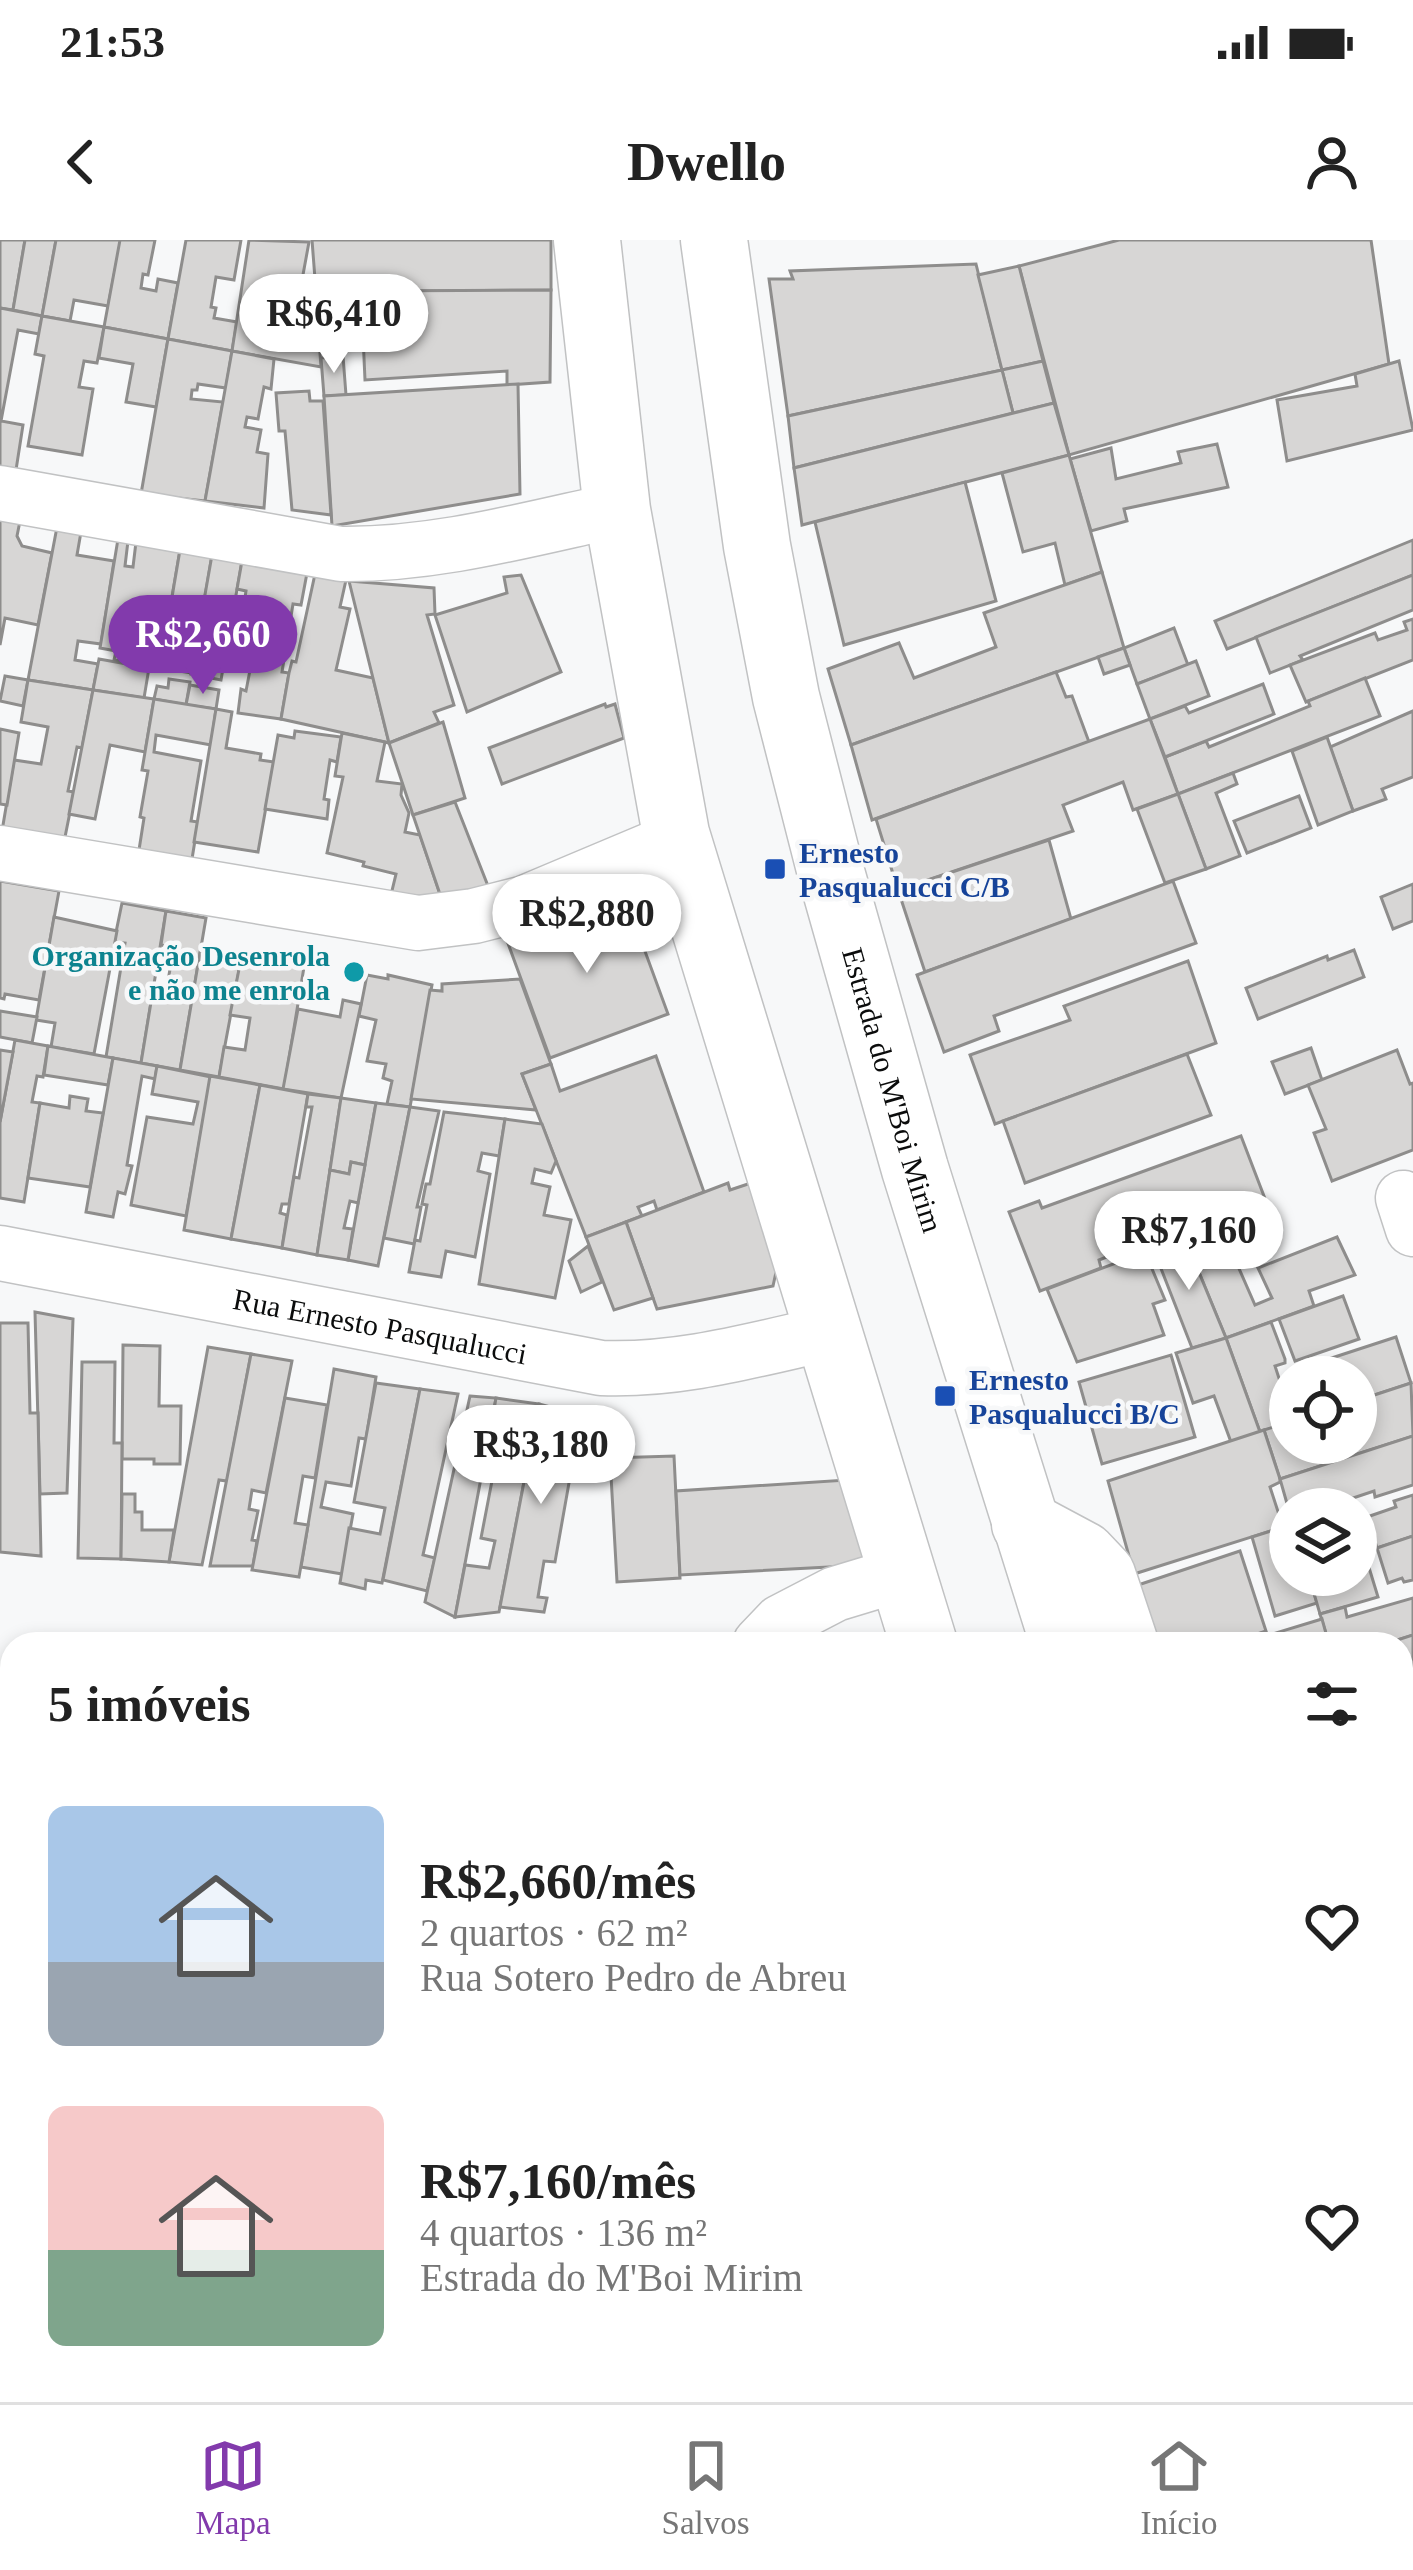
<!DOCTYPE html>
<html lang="pt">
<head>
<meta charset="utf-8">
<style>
  :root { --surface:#fff; --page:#f6f6f6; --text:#222; --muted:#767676; --line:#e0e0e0; --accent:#823aac }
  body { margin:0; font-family:"Times New Roman",serif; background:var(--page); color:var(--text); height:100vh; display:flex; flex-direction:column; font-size:45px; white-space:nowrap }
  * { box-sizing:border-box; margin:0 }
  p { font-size:39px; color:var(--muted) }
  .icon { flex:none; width:66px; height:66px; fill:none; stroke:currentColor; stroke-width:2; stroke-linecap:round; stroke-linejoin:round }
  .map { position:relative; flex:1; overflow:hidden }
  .sheet { position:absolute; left:0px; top:1392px; width:1413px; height:771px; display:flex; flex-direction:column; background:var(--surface); border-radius:36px 36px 0 0; box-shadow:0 6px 18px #0003 }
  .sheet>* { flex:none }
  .controls { position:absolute; left:1269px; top:1116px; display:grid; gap:24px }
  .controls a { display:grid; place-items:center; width:108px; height:108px; border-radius:50%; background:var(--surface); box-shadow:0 6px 18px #0003; font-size:60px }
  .price { position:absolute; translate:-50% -102px; padding:0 27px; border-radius:42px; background:#fff; color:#222; font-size:39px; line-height:78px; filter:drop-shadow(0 3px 6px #0008) }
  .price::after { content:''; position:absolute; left:50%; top:72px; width:36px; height:27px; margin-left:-18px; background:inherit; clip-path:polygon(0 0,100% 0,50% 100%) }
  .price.current { background:var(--accent); color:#fff }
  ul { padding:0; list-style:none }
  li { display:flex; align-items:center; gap:36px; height:300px; padding:0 48px }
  li span { display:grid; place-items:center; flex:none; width:336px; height:240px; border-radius:18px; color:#555 }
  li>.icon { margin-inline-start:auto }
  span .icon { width:144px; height:144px; fill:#fffc; stroke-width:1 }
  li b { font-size:51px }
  h2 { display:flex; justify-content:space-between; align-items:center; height:144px; padding:0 48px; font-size:51px }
  .status { display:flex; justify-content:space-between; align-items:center; height:84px; padding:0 60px; background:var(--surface); direction:ltr }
  .status svg { height:33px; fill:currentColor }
  header { display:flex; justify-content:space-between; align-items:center; height:156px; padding:0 48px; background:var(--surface); font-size:54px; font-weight:700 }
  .dock { display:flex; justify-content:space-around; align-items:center; height:168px; border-top:3px solid var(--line); background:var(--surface); font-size:33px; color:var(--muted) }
  .dock a { display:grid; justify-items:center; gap:6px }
  .dock .current { color:var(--accent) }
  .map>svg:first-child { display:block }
</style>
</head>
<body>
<div class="status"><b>21:53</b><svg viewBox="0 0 49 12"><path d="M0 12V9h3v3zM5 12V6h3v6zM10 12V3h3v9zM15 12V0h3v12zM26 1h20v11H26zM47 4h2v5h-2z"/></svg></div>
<header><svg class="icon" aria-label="back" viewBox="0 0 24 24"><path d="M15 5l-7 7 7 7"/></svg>Dwello<svg class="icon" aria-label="person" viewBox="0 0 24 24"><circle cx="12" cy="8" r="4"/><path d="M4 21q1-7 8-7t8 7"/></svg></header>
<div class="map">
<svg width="1413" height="2162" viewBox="0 0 1413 2162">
  <rect width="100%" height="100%" fill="#f7f8f9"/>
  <!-- building -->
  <g fill="#d7d6d5" stroke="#8e8d8c" stroke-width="3">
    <path d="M0,0h25l-12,70 -13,-2z"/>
    <path d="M25,0h31l-14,76 -29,-6z"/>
    <path d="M56,0h65l-13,66 -34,-6 -4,21 -28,-5z"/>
    <path d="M120,0h35l-7,35 -5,-1 -2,14 15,3 2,-12 20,4 -10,56 -64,-12z"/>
    <path d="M186,0h55l-7,40 -18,-3 -5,30 5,1 -2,10 23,4 -5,29 -64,-12z"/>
    <path d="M249,0l60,2 -11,60 6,1 -2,7 15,3 4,54 -89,-16z"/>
    <path d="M312,0h239v50l-235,2z"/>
    <path d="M1119,0h252l18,124 -320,91 -50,-189z"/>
    <path d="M976,24l26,106 -214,46 -19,-137h24l-3,-8z"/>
    <path d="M1019,26l24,95 -41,9 -24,-95z"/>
    <path d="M551,50l-1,92 -43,3v-14l-142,9 -4,-89z"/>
    <path d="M0,68l42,8 -3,18 -21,-4 -17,91 22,4 -7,45 -16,-3z"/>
    <path d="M42,76l62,11 -7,36 -13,-2 -5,26 14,2 -11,66 -54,-9 16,-90 -9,-2z"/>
    <path d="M104,87l64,12 -12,68 -30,-5 7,-38 -34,-6z"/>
    <path d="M168,99l64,12 -6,37 -28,-4 -1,6h-5l-1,9 32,3 -18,99 -64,-7z"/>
    <path d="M232,111l42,8 -3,30 -7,-2 -6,32 -11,-2 -2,10 16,3 -4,22 11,2 -4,54 -59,-7z"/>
    <path d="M343,116l3,39 -22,1 -3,-38z"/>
    <path d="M1043,121l11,42 -41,10 -11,-43z"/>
    <path d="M1399,121l14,69 -126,31 -10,-61 80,-14 -2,-12z"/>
    <path d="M1002,130l11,43 -219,55 -6,-52z"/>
    <path d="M518,144l2,110 -188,32 -8,-130z"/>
    <path d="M309,151l1,10h13l8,114 -39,-5 -7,-79h-6l-3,-38z"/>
    <path d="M1054,163l15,52 -267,70 -8,-57z"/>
    <path d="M1217,204l11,43 -104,22 3,12 -36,10 -21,-72 41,-11 5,31 65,-16 -3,-11z"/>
    <path d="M1069,215l33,117 -37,13 -10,-42 -32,9 -21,-79z"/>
    <path d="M965,242l31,119 -152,44 -29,-123z"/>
    <path d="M0,278l20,3 -3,15 5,10 30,7 -14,72 -33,-7 -5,27z"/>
    <path d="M57,287l24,5 -4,23 37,6 -13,83 -23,-3 -3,19 23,4 -5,26 -65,-10z"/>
    <path d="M118,299l10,2 -3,25 8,1 3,-25 44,8 -19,111 -21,-4 -1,5 -7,-1 1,-6 -10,-3 -2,9 -7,-1 2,-9 -16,-3z"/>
    <path d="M1413,300v35l-186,74 -12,-28z"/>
    <path d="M180,310l32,5 -20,118 -32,-5z"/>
    <path d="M212,315l30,6 -21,119 -30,-6z"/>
    <path d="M242,321l65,12 -6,32 -8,-1 -11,68 7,1 -8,46 -43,-6 3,-24 5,2 5,-26 -16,-2 11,-72 -9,-2z"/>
    <path d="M1102,332l22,76 -273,97 -23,-76 71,-26 15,35 82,-31 -12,-34z"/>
    <path d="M315,334l31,6 -6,27 10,2 -14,61 37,8 16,65 -108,-24 8,-46 3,-12 4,1z"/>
    <path d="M521,335l40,97 -94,40 -32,-97 72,-22 -3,-16z"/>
    <path d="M1413,335v35l-113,46 3,4 -33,13 -14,-36z"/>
    <path d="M349,341l85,7 1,26 -8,1 27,90 -20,7 5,11 -50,20z"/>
    <path d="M1413,379v41l-107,42 -16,-37 85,-32 3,7 29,-10 -3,-8z"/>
    <path d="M1174,388l14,37 -51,19 -13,-36z"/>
    <path d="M1124,408l6,17 -26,9 -6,-17z"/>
    <path d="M99,419l50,9 -5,30 -51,-8z"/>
    <path d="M1196,421l13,35 -59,23 -13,-35z"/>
    <path d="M1056,432l10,25 6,-1 17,46 -217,78 -21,-75z"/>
    <path d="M5,436l23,4 -5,26 -23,-5z"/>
    <path d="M1365,438l15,38 -202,78 -13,-37 41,-16 3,6 101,-41 -2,-5z"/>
    <path d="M169,439l21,3 -4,23 -32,-6 3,-13 11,2z"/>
    <path d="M28,440l65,10 -11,58 -5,-1 -9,44 6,1 -10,50 -62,-11 12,-71 27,4 7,-37 -27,-5z"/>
    <path d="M1263,444l11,30 -109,43 -15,-38 35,-13 4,7z"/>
    <path d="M190,445l29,5 -3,19 -30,-4z"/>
    <path d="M93,450l61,9 -9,53 -35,-7 -15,74 -26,-5z"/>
    <path d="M154,459l62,10 -5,36 -55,-10 -2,17 47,9 -10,60 7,1 -7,43 -52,-15 5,-32 -4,-1 8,-46 -6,-1z"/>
    <path d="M605,464l1,3 9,-3 9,34 -122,46 -13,-36z"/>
    <path d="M216,469l16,3 -6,36 35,6 -1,6 14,2 -16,90 -64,-10z"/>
    <path d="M1413,471v66l-31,12 4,10 -33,12 -23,-64z"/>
    <path d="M1150,479l28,75 -45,16 -10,-28 -60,23 10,26 -175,59 -22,-71z"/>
    <path d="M443,482l22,76 -52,17 -24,-72z"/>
    <path d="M0,489l19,4 -12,72 -7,-1z"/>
    <path d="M295,491l46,6 -4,25 -7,-2 -6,39 5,1 -2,19 -62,-10 13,-74 16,3z"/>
    <path d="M342,493l43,9 -8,39 25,3 -1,11 8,18 -4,19 15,3 24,71 -54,-7 6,-25 -33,-8 1,-4 -37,-9 16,-76 -8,-1z"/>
    <path d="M1327,497l26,74 -35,14 -26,-74z"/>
    <path d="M1233,533l4,11 -21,9 24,63 -34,13 -28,-75z"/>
    <path d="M1178,554l28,75 -41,14 -28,-74z"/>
    <path d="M1299,556l12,32 -64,25 -13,-32z"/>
    <path d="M455,562l33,84 -44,20 -31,-91z"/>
    <path d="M1049,600l22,79 -146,53 -27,-82z"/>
    <path d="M0,641l59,10 -20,109 -34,-6 -1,5 -4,-1z"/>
    <path d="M1173,641l23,62 -202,73 5,15 -55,21 -27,-77z"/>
    <path d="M1413,644v37l-20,8 -12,-32z"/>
    <path d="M624,654l44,120 -118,44 -44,-120z"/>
    <path d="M122,663l44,8 -25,152 -35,-6 19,-114 -11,-1z"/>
    <path d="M166,671l40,7 -26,152 -39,-7 13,-79 13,2 7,-39 -13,-2z"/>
    <path d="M54,677l63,14 -23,123 -43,-7 4,-24 -19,-3z"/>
    <path d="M201,707l26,5 -1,5 15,3 -22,117 -39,-7z"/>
    <path d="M1354,710l10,27 -106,42 -12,-31 81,-32 1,4z"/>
    <path d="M242,714l51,8v3l11,2 -20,122 -65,-12 5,-30 21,3 5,-32 -20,-3z"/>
    <path d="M1188,721l28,82 -221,81 -25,-69 100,-35 -6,-14z"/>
    <path d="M367,735l21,4v-4l44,10 -22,122 -23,-3 5,-23 -9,-3 3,-14 -19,-3 9,-41 -17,-4z"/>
    <path d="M520,739l31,85 -29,10 14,36 -125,-11 19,-109 12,1v-7z"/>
    <path d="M343,760l18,4 -20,94 -58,-9 15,-80 42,8z"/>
    <path d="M0,771l37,6 -5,26 -32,-6z"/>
    <path d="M15,800l33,6 -5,31 -6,-1 -5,26 8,1 -16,99 -24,-4v-76z"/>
    <path d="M48,806l65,12 -5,27 -64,-10z"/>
    <path d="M1311,808l11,32 -37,14 -13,-32z"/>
    <path d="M0,810l13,2 -13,70z"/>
    <path d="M1397,810l13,34 3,-1v67l-81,31 -18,-48 12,-4 -18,-44z"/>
    <path d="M1187,814l24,61 -186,68 -22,-62z"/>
    <path d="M656,816l48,136 -47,18 -3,-9 -16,6 4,9 -56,21 -64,-163 29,-10 9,27z"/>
    <path d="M113,818l44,8 -2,13 -13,-3 -15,89 5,1 -7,28 -7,-2 -5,25 -27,-5z"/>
    <path d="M157,826l54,11 -25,139 -55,-11 16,-88 46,7 5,-22 -46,-8z"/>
    <path d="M210,836l50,9 -29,154 -47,-9z"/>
    <path d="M260,845l48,9 -19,110h-7l-2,9 7,2 -5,33 -51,-9z"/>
    <path d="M308,854l33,4 -24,157 -35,-7 12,-71 5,1 13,-71h-6z"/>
    <path d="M70,856l18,3 -2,12 17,2 -13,74 -62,-9 12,-75 29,5z"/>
    <path d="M341,858l35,5 -11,62 -14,-3 -2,12 -19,-4z"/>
    <path d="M376,863l34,4 -32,159 -30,-6z"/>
    <path d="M410,867l29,4 -22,96h4l-7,37 -30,-6z"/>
    <path d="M444,872l61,7 -6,37 -17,-3 -4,18 12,3 -15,83 -29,-6 -5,26 -32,-5 6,-32 5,1 7,-36 -5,-1 4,-20h4z"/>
    <path d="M505,879l37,5 14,37 -5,12 -16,-4 -3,14 18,4 -6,28 27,5 -16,78 -76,-14z"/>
    <path d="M1241,896l26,68 -122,48 -12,4 -2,-9 -32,13 2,8 -61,23 -31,-79 30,-11 3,7z"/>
    <path d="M351,922l14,3 -7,38 -8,-2 -6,27 9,1 -5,31 -31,-5 13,-85 19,4z"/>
    <path d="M760,940l20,74 -7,32 -116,23 -31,-87 102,-39 2,7z"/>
    <path d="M626,982l27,76 -39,12 -28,-73z"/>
    <path d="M1219,983l36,82 17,-7 -14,-30 79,-31 18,38 -46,16 5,15 -88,32 -42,-102z"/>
    <path d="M1184,996l42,102 -34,10 -39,-100z"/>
    <path d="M588,1006l14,36 -21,10 -12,-31z"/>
    <path d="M1145,1012l20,48 -12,4 11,31 -87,27 -30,-73z"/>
    <path d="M1343,1056l16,43 -64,22 -16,-42z"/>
    <path d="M35,1072l38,7 -6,174 -27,1z"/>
    <path d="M1271,1082l14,37v4l-10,3 15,46v10l-30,10 -34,-94z"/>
    <path d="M0,1083h28l2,90h8l3,143 -41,-4z"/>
    <path d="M1396,1097l15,46 -55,18v-24h-55l-3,-8z"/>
    <path d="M1226,1098l34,94 -29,10 -17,-46 -21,7 -17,-50z"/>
    <path d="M123,1105l37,1 -1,60h22l-1,58h-26v-5h-32z"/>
    <path d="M208,1107l43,7 -24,127 -8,-1 -17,85 -33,-3z"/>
    <path d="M251,1114l41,7 -26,132 -14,-3 -3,19 9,2 -6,29 5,1 -4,25h-43z"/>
    <path d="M1171,1115l24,82 -93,27 -23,-82z"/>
    <path d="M82,1122h33l-1,81h8l-1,116 -43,-1z"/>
    <path d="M334,1129l42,8 -10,62 -7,-1 -8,48 -25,-4 -5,25 32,7 -11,60 -41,-7z"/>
    <path d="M376,1143l44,6 -38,194 -16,-3 -1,9 -25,-6 9,-55 31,6 5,-26 -31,-6z"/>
    <path d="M1411,1143l2,53 -133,43 -16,-49 26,-8v21h66v-42z"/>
    <path d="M420,1149l38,5 -35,161 12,3 -8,33 -44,-11z"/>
    <path d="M470,1156l26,2 -41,219 -30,-15z"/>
    <path d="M285,1158l42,7 -12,73 -12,-2 -8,47 13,2 -9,52 -47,-7z"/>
    <path d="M496,1158l43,6 -40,208 -44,5 10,-52 24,3 6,-27 -14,-3 20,-104 -11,-1z"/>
    <path d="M539,1164l42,11 -26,147 -11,-1 -6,36 9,1 -3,14 -44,-5z"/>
    <path d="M1264,1190l16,49v3l-10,5 13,40 -149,47 -26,-93z"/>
    <path d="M1413,1196v49l-38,12 -1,-6 -42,14 1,4h-43v5l-10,-35z"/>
    <path d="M674,1216l6,122 -63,4 -7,-124z"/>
    <path d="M862,1239l5,86 -187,10 -4,-84z"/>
    <path d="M122,1254h13v18h7v18h32l-5,32 -48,-3z"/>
    <path d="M1413,1255v41l-36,12 -10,-31 29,-10 -2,-6z"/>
    <path d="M1290,1285v50h19l8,28 -42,13 -23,-79z"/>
    <path d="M1413,1296v44l-9,2 -2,-4 -14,5 -11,-35z"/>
    <path d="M1240,1311l26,80 -38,13h-72l-18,-59z"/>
    <path d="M1367,1321l11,36 -58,17 -10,-34 14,-5h32v-10z"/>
    <path d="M1413,1358v37l-28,9h-56l-9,-30 25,-7 2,10z"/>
    <path d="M1322,1379l7,25h-101l37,-12 1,4z"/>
    <path d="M1413,1395v49l-12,4v-44h-16z"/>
    <path d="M1413,1451v86l-9,3 -3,-10v-75z"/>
    <path d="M1411,1594l2,49 -7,2 -5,-16v-31z"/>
    <path d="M1406,1645l7,21v39l-12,4v-62z"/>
    <path d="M0,1661l12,1v134l-10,1 -2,-14v-61l5,-1 -5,-33z"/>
    <path d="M1401,1747l12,39v48l-12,4z"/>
    <path d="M1413,1843v37l-12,4v-37z"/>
    <path d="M10,1884l2,45 -12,1v-45z"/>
    <path d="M1413,1903v38l-12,4v-38z"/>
    <path d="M1413,1941v80l-10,-33 -2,1v-44z"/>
    <path d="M0,2016h5l3,21 4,-1v62l-12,-16z"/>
    <path d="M0,2083l12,15v37l-10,14z"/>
    <path d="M12,2135v16h69l11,11h-72l-16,-16z"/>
    <path d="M114,2151h61l7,11h-59z"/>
    <path d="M334,2151h46l10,11h-56l-5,-6z"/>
    <path d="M385,2151h42l11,11h-43z"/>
    <path d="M444,2151h43l10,11h-43z"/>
    <path d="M501,2151h77l-11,11h-70l-2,-2z"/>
    <path d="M624,2151h46l16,11h-69z"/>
    <path d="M974,2151h74l4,11h-75z"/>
    <path d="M1053,2151h93l3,11h-93z"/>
  </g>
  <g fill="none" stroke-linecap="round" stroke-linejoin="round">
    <!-- street casing -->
    <g stroke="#c1c2c3" stroke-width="57">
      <g id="street">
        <path d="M0,253l341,61c94,1 184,-24 276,-44"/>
        <path d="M0,613l418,70 56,-7 51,-13 138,-58 13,-11"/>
        <path d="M1403,958l10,31"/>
        <path id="s1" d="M0,1013l601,115c79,3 152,-18 228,-35"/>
        <path d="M760,1404l21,-22 54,-28 66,-20"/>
        <path d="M0,1627l12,2"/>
        <path d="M0,1975l12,-1"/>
        <path d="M1401,2090l12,-4"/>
        <path d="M926,2151l4,11"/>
        <path d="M251,2162l11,-11"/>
      </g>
    </g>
    <!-- primary casing -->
    <g stroke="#c1c2c3" stroke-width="69">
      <g id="primary">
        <path d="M587,0l30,270 59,324 248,810"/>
        <path id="s2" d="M714,0l43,306 29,151 44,172 85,300 149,475"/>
        <path d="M1025,1284l58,31 19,20 23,69"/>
        <path d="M1171,2151l4,11"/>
        <path d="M1299,2151l3,11"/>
        <path d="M1361,2151l3,11"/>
      </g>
    </g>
    <!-- street -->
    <use href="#street" stroke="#fff" stroke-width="54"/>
    <!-- primary -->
    <use href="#primary" stroke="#fff" stroke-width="66"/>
  </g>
  <!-- markers -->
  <g fill="#1a4fb4" stroke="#f7f8f9" stroke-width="4.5">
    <rect x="763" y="617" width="24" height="24" rx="6"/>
    <rect x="933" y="1144" width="24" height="24" rx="6"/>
  </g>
  <circle fill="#0f9aa8" stroke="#f7f8f9" stroke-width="4.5" cx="354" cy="732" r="12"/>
  <g text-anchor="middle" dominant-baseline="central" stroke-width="9" stroke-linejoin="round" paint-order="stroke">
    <!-- transit labels -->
    <g font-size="30" font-weight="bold" fill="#164399" stroke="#f7f8f9" text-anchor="start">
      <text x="799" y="612">Ernesto<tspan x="799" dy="34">Pasqualucci C/B</tspan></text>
      <text x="969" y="1139">Ernesto<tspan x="969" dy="34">Pasqualucci B/C</tspan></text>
    </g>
    <!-- culture labels -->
    <g font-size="30" font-weight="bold" fill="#0d838f" stroke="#f7f8f9" text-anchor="end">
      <text x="330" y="715">Organização Desenrola<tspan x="330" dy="34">e não me enrola</tspan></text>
    </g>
    <!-- street labels -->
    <g font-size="30" fill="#0b0c0c" stroke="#f7f8f9">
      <text stroke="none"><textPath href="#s2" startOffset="870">Estrada do M'Boi Mirim</textPath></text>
      <text stroke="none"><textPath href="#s1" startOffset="387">Rua Ernesto Pasqualucci</textPath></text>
    </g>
  </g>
</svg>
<div class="controls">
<a><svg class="icon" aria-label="locate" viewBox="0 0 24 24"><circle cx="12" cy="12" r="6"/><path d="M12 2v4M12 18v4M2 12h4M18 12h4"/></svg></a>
<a><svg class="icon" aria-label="layers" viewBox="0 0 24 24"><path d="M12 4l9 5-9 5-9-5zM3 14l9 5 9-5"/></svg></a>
</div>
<b class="price" style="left:334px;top:136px">R$6,410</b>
<b class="price current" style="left:203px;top:457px">R$2,660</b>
<b class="price" style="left:587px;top:736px">R$2,880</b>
<b class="price" style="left:1189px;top:1053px">R$7,160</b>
<b class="price" style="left:541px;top:1267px">R$3,180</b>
<section class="sheet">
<h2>5 imóveis<svg class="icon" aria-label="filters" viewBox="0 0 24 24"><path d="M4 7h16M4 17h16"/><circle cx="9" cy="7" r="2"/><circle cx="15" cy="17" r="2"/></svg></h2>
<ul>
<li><span style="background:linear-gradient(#a9c7e8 65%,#9aa5b1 0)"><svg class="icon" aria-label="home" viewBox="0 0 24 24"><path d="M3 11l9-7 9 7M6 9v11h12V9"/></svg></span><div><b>R$2,660/mês</b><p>2 quartos · 62 m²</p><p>Rua Sotero Pedro de Abreu</p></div><svg class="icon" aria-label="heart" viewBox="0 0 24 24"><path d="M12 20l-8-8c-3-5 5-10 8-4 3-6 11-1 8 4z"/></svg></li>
<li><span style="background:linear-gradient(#f6c9c9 60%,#7fa58c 0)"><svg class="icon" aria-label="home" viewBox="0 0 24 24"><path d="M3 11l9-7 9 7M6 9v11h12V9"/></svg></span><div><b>R$7,160/mês</b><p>4 quartos · 136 m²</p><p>Estrada do M'Boi Mirim</p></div><svg class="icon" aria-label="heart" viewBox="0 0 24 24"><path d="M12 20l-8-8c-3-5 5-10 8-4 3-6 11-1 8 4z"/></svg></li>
</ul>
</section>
</div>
<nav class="dock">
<a class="current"><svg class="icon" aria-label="map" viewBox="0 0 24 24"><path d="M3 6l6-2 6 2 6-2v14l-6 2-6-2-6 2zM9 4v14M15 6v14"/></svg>Mapa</a>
<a><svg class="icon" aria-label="saved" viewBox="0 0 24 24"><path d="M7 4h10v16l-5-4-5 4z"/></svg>Salvos</a>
<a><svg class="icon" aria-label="home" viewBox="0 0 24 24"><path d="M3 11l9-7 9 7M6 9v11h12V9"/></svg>Início</a>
</nav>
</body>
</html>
